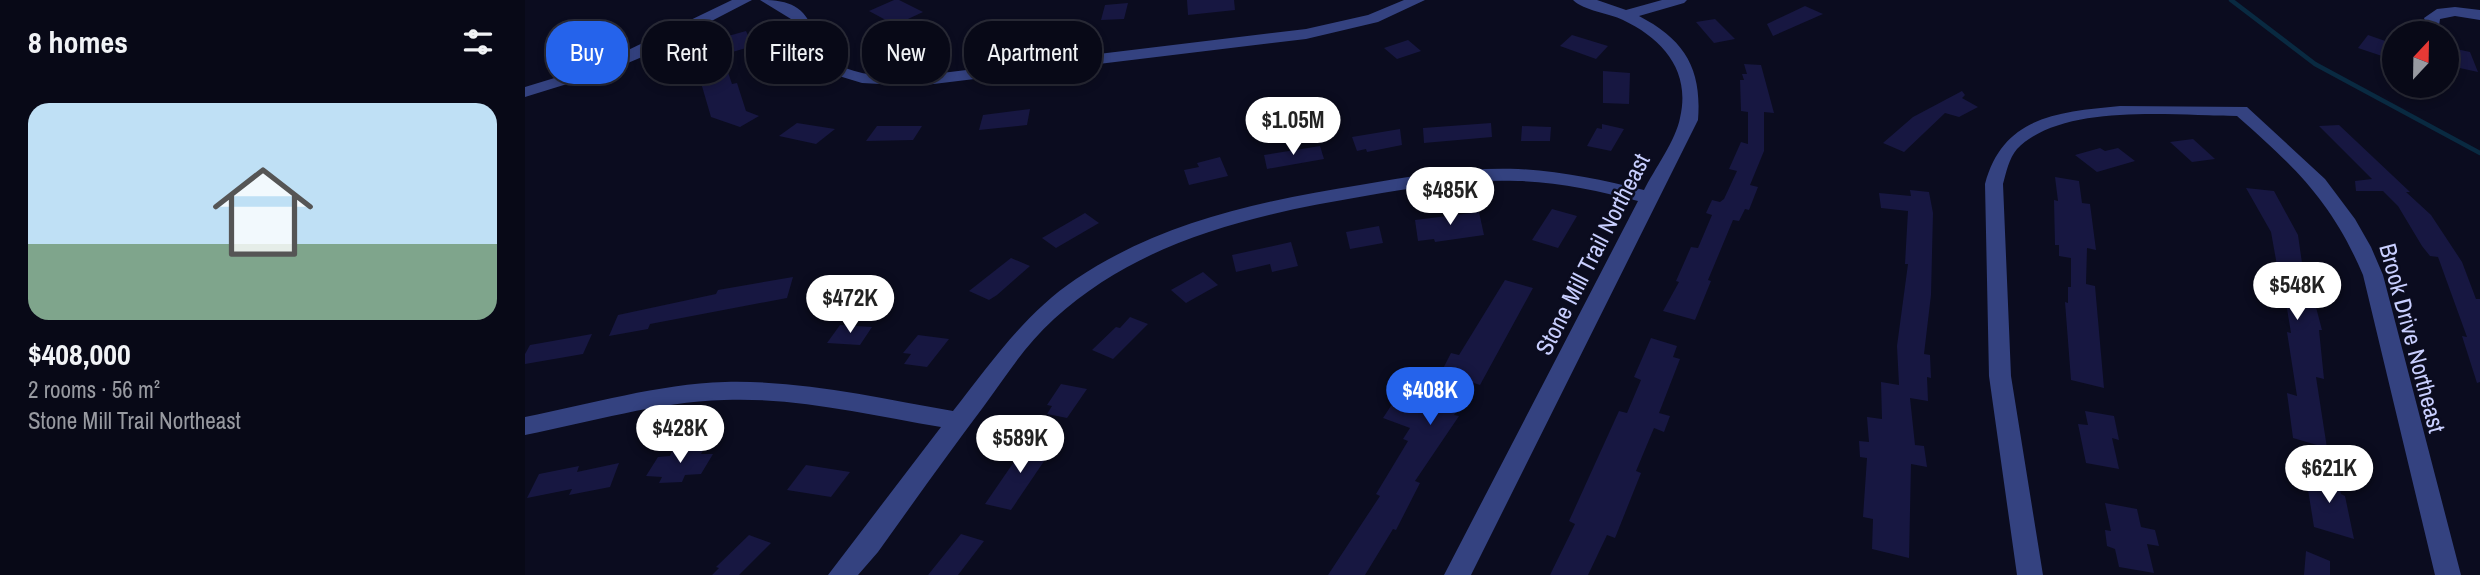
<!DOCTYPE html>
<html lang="en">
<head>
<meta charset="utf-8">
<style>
  :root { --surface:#080917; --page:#161724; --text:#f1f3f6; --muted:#989aa1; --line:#292a36; --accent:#2563eb }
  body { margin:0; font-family:"Archivo Narrow",sans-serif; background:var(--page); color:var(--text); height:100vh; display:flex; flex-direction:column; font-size:26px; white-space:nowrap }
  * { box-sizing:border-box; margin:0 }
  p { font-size:23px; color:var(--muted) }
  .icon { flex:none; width:38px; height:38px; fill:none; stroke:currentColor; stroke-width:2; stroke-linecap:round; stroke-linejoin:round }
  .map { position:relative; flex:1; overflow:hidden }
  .side { display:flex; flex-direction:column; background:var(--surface); width:525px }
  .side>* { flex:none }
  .top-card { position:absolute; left:21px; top:21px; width:665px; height:63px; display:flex; gap:14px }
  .needle { width:46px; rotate:22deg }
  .tools { position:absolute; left:1857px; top:21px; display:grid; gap:14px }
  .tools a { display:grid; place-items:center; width:77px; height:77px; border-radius:50%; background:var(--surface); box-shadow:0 4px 10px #0003,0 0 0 2px var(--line); font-size:35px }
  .price { position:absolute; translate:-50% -60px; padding:0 16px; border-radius:24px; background:#fff; color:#222; font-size:23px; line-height:46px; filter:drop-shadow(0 2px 4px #0008) }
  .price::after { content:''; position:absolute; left:50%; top:42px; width:21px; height:16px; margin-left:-10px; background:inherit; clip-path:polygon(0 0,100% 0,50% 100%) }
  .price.on { background:var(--accent); color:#fff }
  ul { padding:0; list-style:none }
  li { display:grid; align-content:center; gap:14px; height:371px; padding:0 28px }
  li+li { border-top:2px solid var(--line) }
  li span { display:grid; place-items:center; height:217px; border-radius:21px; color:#555 }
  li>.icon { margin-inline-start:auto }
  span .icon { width:126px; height:126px; fill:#fffc; stroke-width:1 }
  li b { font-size:30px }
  h2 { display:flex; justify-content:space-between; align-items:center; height:84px; padding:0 28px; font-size:30px }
  .tag { padding:0 24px; border-radius:28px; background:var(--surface); box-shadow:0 4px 10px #0003,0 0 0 2px var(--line); font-size:24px; line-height:63px }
  .tag.on { background:var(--accent); color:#fff }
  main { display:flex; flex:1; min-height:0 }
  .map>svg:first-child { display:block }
</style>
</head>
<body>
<main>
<section class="side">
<h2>8 homes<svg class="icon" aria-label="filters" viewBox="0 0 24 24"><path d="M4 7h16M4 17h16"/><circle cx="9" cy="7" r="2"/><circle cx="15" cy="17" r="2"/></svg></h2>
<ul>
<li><span style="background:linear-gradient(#bfe0f5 65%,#7fa58c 0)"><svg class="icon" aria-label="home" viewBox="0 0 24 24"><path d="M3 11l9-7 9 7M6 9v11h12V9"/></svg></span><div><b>$408,000</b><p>2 rooms · 56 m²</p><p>Stone Mill Trail Northeast</p></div></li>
</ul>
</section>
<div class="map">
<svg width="1955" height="575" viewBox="0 0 1955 575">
  <rect width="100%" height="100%" fill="#0b0c1f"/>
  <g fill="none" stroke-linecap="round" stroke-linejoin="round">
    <!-- stream -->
    <path stroke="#092a41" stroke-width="4.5" d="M1706,0l84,64 165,89"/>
  </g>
  <!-- building -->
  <g fill="#171741">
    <path d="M369,0h5l24,12 -28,13 -26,-14z"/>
    <path d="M662,0h47l1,10 -47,5z"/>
    <path d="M603,3l-4,16 -23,1 4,-15z"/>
    <path d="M1280,6l18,8 -50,22 -6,-12z"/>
    <path d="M1190,19l20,20 -21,4 -18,-21z"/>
    <path d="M221,31l7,15 -31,9 10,29 5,-1 9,28 13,5 -19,11 -29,-10 -14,-48 3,-1 -8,-18 6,-2 -2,-3z"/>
    <path d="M1047,35l36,11 -12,13 -36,-13z"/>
    <path d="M1843,35l26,9v16l-36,-12z"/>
    <path d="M883,40l13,11 -24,8 -13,-11z"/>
    <path d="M1922,47l23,5 8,20 -23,-5 -2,-3 -6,-1z"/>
    <path d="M1219,64l17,1 13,48 -10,-1v39l-14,34 8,2 -9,23 -4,-1 -6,12 -6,-1 -25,60 3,1 -16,39 -32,-9 16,-29 -3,-1 15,-34 7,1 14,-33 -6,-2 6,-13 8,2 4,-3 13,-28 -8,-2 12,-27 7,2v-32l-7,-1 -1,-31h4l-2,-6h5z"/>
    <path d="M1078,71l27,2 -1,31 -26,-1z"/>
    <path d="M1437,91l3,4 -3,3 16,9 -19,10 -14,-4 -41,39 -21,-9 30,-26z"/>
    <path d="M505,109l-3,16 -48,5 4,-15z"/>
    <path d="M272,123l38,6 -19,15 -37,-8z"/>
    <path d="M966,123l1,14 -68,6 -1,-15z"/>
    <path d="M1077,124l22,5 -13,22 -24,-5 10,-18 5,1z"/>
    <path d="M1814,125l71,67h-4l25,23 31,47 14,37h4v83l-3,1 -15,-47 5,1 -29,-80 -8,-1 -8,-10 -24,-40 -15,-15h-27l-1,-10 17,-2 -53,-53z"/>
    <path d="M352,126h45l-9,14 -47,1z"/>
    <path d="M997,126l29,1 -1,14h-29z"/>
    <path d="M875,129l2,16 -35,7 -1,-3 -9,2 -5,-14z"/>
    <path d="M1668,139l22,20 -23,3 -22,-20z"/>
    <path d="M795,146l4,13 -57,10 -3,-14z"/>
    <path d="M1575,148l5,3 13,-3 17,13 -38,11 -22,-17z"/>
    <path d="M695,157l8,19 -39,9 -5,-15 15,-3 -2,-4z"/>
    <path d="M1530,177l24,4 3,22 8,1 6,46 -9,-2 -1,36 9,2 9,102 -33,-8 -6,-78 3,1v-16h3v-29l-12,-2v-11h-4l-1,-45 4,1z"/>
    <path d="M1721,188l28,3 24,44 8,56 6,1 10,38h-3l5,49 -8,-2 11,71 -34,-10 -6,-45 10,3 -10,-64 4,1 -10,-61 -3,-1 -7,-39z"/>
    <path d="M1385,190l19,2 4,21 -2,82 -7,59 6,1 1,23 -4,-1 1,24 -18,-3 5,47 9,1 3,21 -16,-3 -2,94 -37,-9 1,-30 -10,-2 4,-59 -7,-1 -1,-16 10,1 -2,-25 15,2 -1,-37 18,3 -2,-39 11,-82h-3l3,-53 -27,-3 -2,-15 32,3z"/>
    <path d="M1027,209l25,7 -19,32 -26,-8z"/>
    <path d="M954,212l5,23 -49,7 -1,-3 -16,2 -3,-21z"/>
    <path d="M560,213l14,10 -43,25 -14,-10z"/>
    <path d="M854,226l4,17 -33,6 -4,-17z"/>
    <path d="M766,242l7,24 -26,6 -2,-8 -34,8 -4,-17z"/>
    <path d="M486,258l19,8 -33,29 -8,5 -20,-9z"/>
    <path d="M678,272l15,13 -32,18 -15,-13z"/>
    <path d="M268,277l-6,21 -137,26 -2,5 -39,7 9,-21 98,-21 2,-4z"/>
    <path d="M980,280l28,8 -53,97 -6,-2 -20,32 5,1 -44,65 5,2 -24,47 -3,-1 -28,46h-37l52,-79 -4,-2 32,-53 -5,-2 7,-11 -27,-10 19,-29 26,9 23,-45 8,2z"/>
    <path d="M605,317l18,7 -35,35 -21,-9 24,-23 4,1z"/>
    <path d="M315,325l32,2 -12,18 -33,-2z"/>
    <path d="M67,334l-9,20 -58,10v-10l5,-9z"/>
    <path d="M393,335l31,4 -22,28 -23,-3 7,-10 -8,-1z"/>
    <path d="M1126,338l26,8 -4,11 7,2 -21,54 11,3 -6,16 -10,-4 -18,43 5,2 -26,65 -8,-3 -19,40h-38l25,-51 -6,-3 50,-110 8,2 14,-33 -7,-3z"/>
    <path d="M536,384l26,5 -20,29 -20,-4 5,-8 -5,-1z"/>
    <path d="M1560,411l29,5 5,24 -7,-2 7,31 -33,-6 -8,-39 10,1z"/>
    <path d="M504,440l26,5 -44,65 -26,-6z"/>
    <path d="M179,449l-3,5h12l-12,20 -16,1 -3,7 -23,1 3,-6 -16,-1 12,-19 12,-1 2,-5z"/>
    <path d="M94,463l-9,24 -41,8 3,-6 -45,9 12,-24 40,-8 -2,6z"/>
    <path d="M281,465l44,7 -19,25 -44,-7z"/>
    <path d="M1780,471l33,9 3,14 4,2 9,43 -40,-12z"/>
    <path d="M1580,503l32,6 4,18 14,3 4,16 -12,-2 7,29 -35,-6 -4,-18 -8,-3 -2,-16 6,1z"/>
    <path d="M436,534l23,7 -26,34h-30z"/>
    <path d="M224,535l22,8 -32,32h-27l7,-7 -3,-1z"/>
    <path d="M1781,551l24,10v14h-26z"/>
  </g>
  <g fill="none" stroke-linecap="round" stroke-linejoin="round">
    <!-- minor -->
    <g fill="#344280" fill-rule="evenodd">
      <path d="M207,0h20l-110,57 -33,14 -84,26v-10l72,-22z"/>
      <path d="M235,0c29,0 44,5 55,34 4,9 6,16 13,23 24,21 60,19 89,19l389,-47 62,-14 36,-15h21l-47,22 -72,17 -389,47 -55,-3 -33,-10 -20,-17 -18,-37z"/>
      <path d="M1048,0h24l29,10 36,-10h25l-3,3 -45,13c46,24 63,53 59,104l-227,455h-27l194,-374c-39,-10 -79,-19 -120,-20 -52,-2 -102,6 -153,15 -113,19 -224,44 -311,123 -28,25 -48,57 -70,87 -36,48 -71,97 -106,146l-20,23h-30l113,-148c-72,-12 -144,-30 -217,-27 -67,2 -133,22 -199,35v-18c66,-13 133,-33 200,-35 77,-2 153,16 228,29 38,-48 71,-97 123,-132 85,-57 184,-78 284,-94 52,-9 105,-18 158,-16 43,2 84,11 126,21 10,-20 32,-50 36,-72 11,-47 -17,-79 -57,-98 -14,-7 -39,-9 -50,-20z"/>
      <path d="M1930,7l25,3v10l-25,-4 -15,3 -1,7h-12l-3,-8 13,-9z"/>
      <path d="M1595,106l127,1 78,72 30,40 16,28 12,28 78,300h-26l-72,-300c-31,-73 -68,-108 -126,-159 -61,0 -174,-14 -220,33 -8,9 -11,24 -14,35l8,192 32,199h-26l-28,-199 -4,-192c18,-68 73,-72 135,-78z"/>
    </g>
  </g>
  <g text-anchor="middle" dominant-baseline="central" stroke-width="5" stroke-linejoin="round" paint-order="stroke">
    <!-- street labels -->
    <g font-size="24" fill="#c9cfff" stroke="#0b0c1f">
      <text transform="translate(1067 254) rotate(-63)">Stone Mill Trail Northeast</text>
      <text transform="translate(1888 338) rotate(75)">Brook Drive Northeast</text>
    </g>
  </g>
</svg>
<div class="tools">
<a><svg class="needle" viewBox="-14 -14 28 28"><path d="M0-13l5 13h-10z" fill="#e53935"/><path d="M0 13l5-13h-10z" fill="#989aa1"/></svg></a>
</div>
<b class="price" style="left:768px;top:157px">$1.05M</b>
<b class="price" style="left:925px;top:227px">$485K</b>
<b class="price" style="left:1772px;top:322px">$548K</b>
<b class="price" style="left:325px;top:335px">$472K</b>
<b class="price on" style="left:905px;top:427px">$408K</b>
<b class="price" style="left:155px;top:465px">$428K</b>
<b class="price" style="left:495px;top:475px">$589K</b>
<b class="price" style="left:1804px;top:505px">$621K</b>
<div class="top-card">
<a class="tag on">Buy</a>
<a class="tag">Rent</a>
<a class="tag">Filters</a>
<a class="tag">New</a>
<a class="tag">Apartment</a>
</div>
</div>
</main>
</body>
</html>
